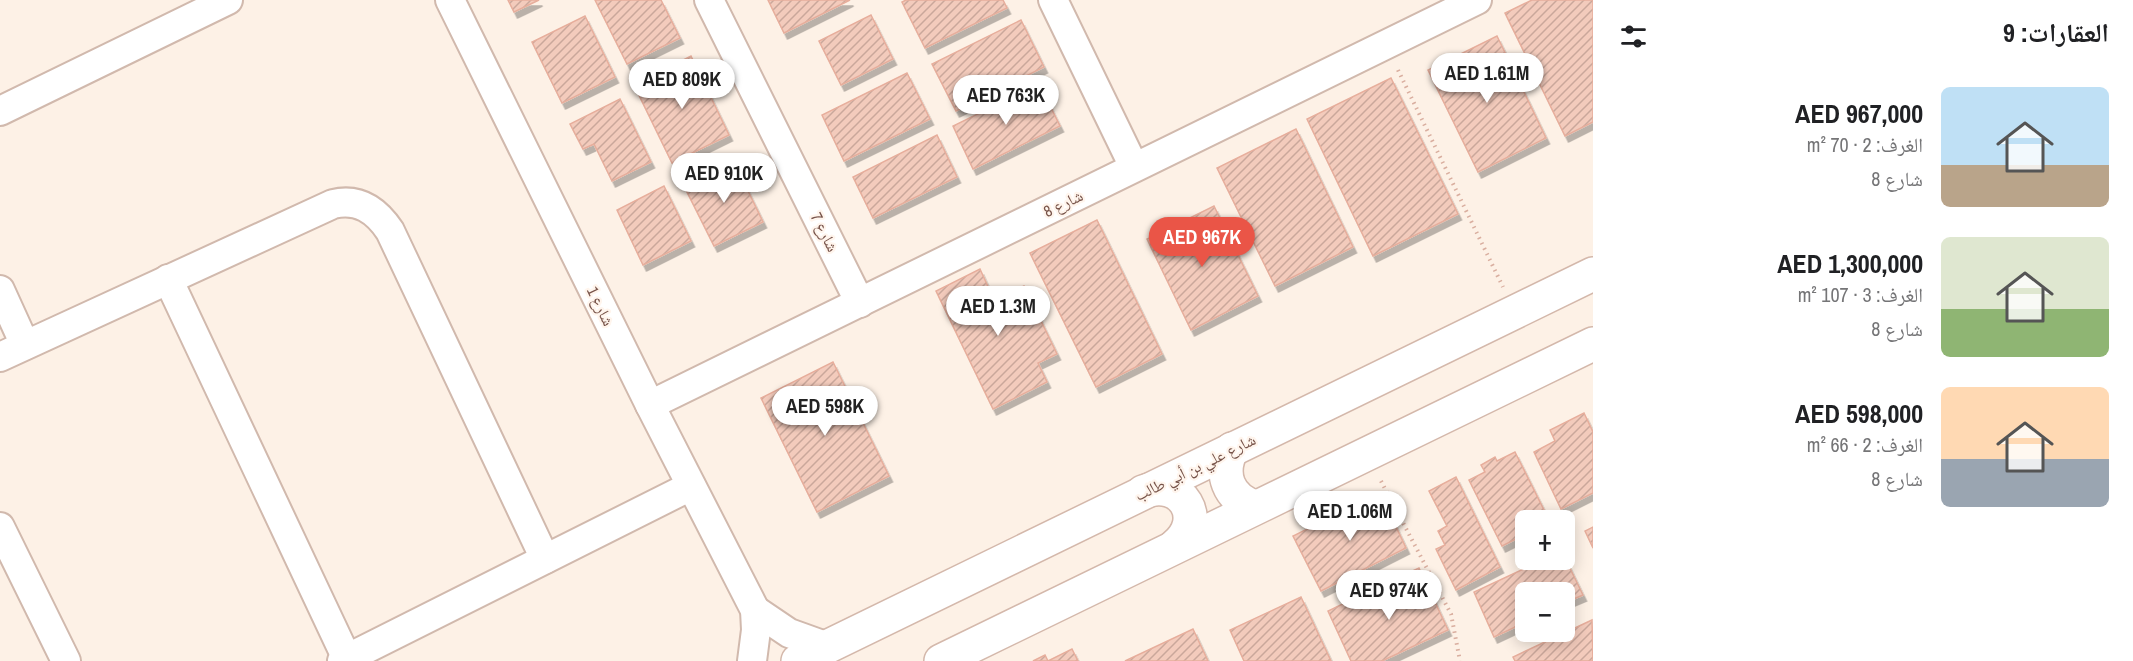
<!DOCTYPE html>
<html lang="ar">
<head>
<meta charset="utf-8">
<style>
  :root { --surface:#fff; --page:#f6f6f6; --text:#202124; --muted:#757577; --accent:#ea5547 }
  body { margin:0; font-family:"Archivo Narrow","Noto Naskh Arabic",sans-serif; background:var(--page); color:var(--text); direction:rtl; height:100vh; display:flex; flex-direction:column; font-size:22px; white-space:nowrap }
  * { box-sizing:border-box; margin:0 }
  p { font-size:20px; color:var(--muted) }
  .icon { flex:none; width:33px; height:33px; fill:none; stroke:currentColor; stroke-width:2; stroke-linecap:round; stroke-linejoin:round }
  .map { position:relative; flex:1; overflow:hidden; direction:ltr }
  .panel { display:flex; flex-direction:column; background:var(--surface); width:540px }
  .panel>* { flex:none }
  .buttons { position:absolute; left:1515px; top:510px; display:grid; gap:12px }
  .buttons a { display:grid; place-items:center; width:60px; height:60px; border-radius:9px; background:var(--surface); box-shadow:0 3px 15px #0003; font-size:30px }
  .price { position:absolute; translate:-50% -51px; padding:0 14px; border-radius:21px; background:#fff; color:#222; font-size:20px; line-height:39px; filter:drop-shadow(0 2px 3px #0008) }
  .price::after { content:''; position:absolute; left:50%; top:36px; width:18px; height:14px; margin-left:-9px; background:inherit; clip-path:polygon(0 0,100% 0,50% 100%) }
  .price.active { background:var(--accent); color:#fff }
  ul { padding:0; list-style:none }
  li { display:flex; align-items:center; gap:18px; height:150px; padding:0 24px }
  li span { display:grid; place-items:center; flex:none; width:168px; height:120px; border-radius:9px; color:#555 }
  li>.icon { margin-inline-start:auto }
  span .icon { width:72px; height:72px; fill:#fffc; stroke-width:1 }
  li b { font-size:26px }
  h2 { display:flex; justify-content:space-between; align-items:center; height:72px; padding:0 24px; font-size:26px }
  main { display:flex; flex:1; min-height:0 }
  .map>svg:first-child { display:block }
</style>
</head>
<body>
<main>
<section class="panel">
<h2>العقارات: 9<svg class="icon" aria-label="filters" viewBox="0 0 24 24"><path d="M4 7h16M4 17h16"/><circle cx="9" cy="7" r="2"/><circle cx="15" cy="17" r="2"/></svg></h2>
<ul>
<li><span style="background:linear-gradient(#bfe0f5 65%,#b9a48a 0)"><svg class="icon" aria-label="home" viewBox="0 0 24 24"><path d="M3 11l9-7 9 7M6 9v11h12V9"/></svg></span><div><b>AED 967,000</b><p>الغرف: 2 · 70 m²</p><p>شارع 8</p></div></li>
<li><span style="background:linear-gradient(#dfe7d0 60%,#8fb573 0)"><svg class="icon" aria-label="home" viewBox="0 0 24 24"><path d="M3 11l9-7 9 7M6 9v11h12V9"/></svg></span><div><b>AED 1,300,000</b><p>الغرف: 3 · 107 m²</p><p>شارع 8</p></div></li>
<li><span style="background:linear-gradient(#ffd9b3 60%,#9aa5b1 0)"><svg class="icon" aria-label="home" viewBox="0 0 24 24"><path d="M3 11l9-7 9 7M6 9v11h12V9"/></svg></span><div><b>AED 598,000</b><p>الغرف: 2 · 66 m²</p><p>شارع 8</p></div></li>
</ul>
</section>
<div class="map">
<svg width="1593" height="661" viewBox="0 0 1593 661">
  <defs>
    <pattern id="building-hatch" width="6" height="6" patternUnits="userSpaceOnUse" patternTransform="scale(1.5)"><rect width="6" height="6" fill="#f3cbbc"/><path d="M-1 1l2-2M0 6l6-6M5 7l2-2" fill="none" stroke="#caa79b"/></pattern>
    <filter id="shadow"><feDropShadow dx="3.5" dy="6" stdDeviation="0" flood-color="#0004"/></filter>
  </defs>
  <rect width="100%" height="100%" fill="#fdf1e6"/>
  <!-- building -->
  <g fill="url(#building-hatch)" stroke="#e7ae9c" stroke-width="1.5" filter="url(#shadow)">
    <path d="M508,0h31l-25,12z"/>
    <path d="M595,0h66l19,38 -53,26z"/>
    <path d="M768,0h82l-66,33z"/>
    <path d="M906,0h97l4,8 -82,40 -23,-46z"/>
    <path d="M1532,0h61v122l-28,14 -60,-123z"/>
    <path d="M871,15l22,44 -52,26 -22,-44z"/>
    <path d="M585,16l30,61 -53,26 -30,-61z"/>
    <path d="M1021,20l23,47 -88,44 -24,-47z"/>
    <path d="M1497,36l49,102 -68,34 -50,-102z"/>
    <path d="M691,56l38,79 -57,28 -38,-78z"/>
    <path d="M907,73l23,46 -86,42 -22,-46z"/>
    <path d="M1391,78l67,136 -85,42 -66,-137z"/>
    <path d="M1039,84l21,42 -87,43 -20,-43z"/>
    <path d="M620,99l31,63 -39,19 -18,-37 -11,5 -13,-25z"/>
    <path d="M1296,129l57,118 -78,39 -58,-118z"/>
    <path d="M937,135l20,42 -84,41 -20,-41z"/>
    <path d="M734,162l29,60 -49,24 -30,-60z"/>
    <path d="M664,186l27,55 -48,24 -26,-55z"/>
    <path d="M1214,206l44,90 -67,34 -44,-91z"/>
    <path d="M1097,220l65,134 -66,33 -66,-134z"/>
    <path d="M980,269l14,31 30,-14 33,68 -19,9 9,19 -54,27 -57,-118z"/>
    <path d="M833,362l56,114 -72,36 -56,-114z"/>
    <path d="M1584,413l9,19v61l-32,16 -27,-57 21,-11 -5,-11z"/>
    <path d="M1515,452l34,68h-23v14l-24,12 -33,-66 16,-8 -4,-7 14,-8 2,4z"/>
    <path d="M1456,477l44,90 -44,23 -20,-41 9,-4 -7,-14 9,-5 -18,-35z"/>
    <path d="M1380,493l26,55 -85,43 -28,-55z"/>
    <path d="M1593,527v21l-8,-17z"/>
    <path d="M1564,556l19,39 -19,8v-11h-38v30l-32,15 -20,-45 69,-32h21z"/>
    <path d="M1419,568l29,62 -66,31h-31l-23,-50 27,-13 4,8 48,-23 -3,-8z"/>
    <path d="M1301,597l30,64h-87l-14,-31z"/>
    <path d="M1592,620l1,41h-78l-2,-4z"/>
    <path d="M1193,629l15,32h-83z"/>
    <path d="M1072,649l6,12h-45l12,-6 3,6z"/>
  </g>
  <g fill="none" stroke-linecap="round" stroke-linejoin="round">
    <!-- street casing -->
    <g stroke="#d1b9ad" stroke-width="32">
      <g id="street">
        <path d="M450,0l200,405 105,205 1,20 -4,31"/>
        <path d="M709,0l151,303"/>
        <path d="M1053,0l81,167"/>
        <path d="M0,111l228,-111"/>
        <path d="M168,279l179,380"/>
        <path d="M0,290l25,55"/>
        <path d="M0,357l333,-153c25,-6 43,6 57,27l155,328"/>
        <path d="M650,405l827,-405"/>
        <path d="M0,527l66,134"/>
        <path d="M755,610l34,23 39,14"/>
        <path d="M342,661l349,-175"/>
      </g>
    </g>
    <!-- secondary casing -->
    <g stroke="#d4b8ab" stroke-width="36">
      <g id="secondary">
        <path d="M1232,449c-13,25 -4,49 23,58"/>
        <path d="M1143,492c39,-15 65,27 32,54"/>
        <path d="M798,661l795,-387"/>
        <path d="M941,661l652,-317"/>
      </g>
    </g>
    <!-- path -->
    <g stroke="#d9ae9f" stroke-width="4" stroke-dasharray="1.5 4.5" stroke-linecap="butt">
      <path d="M1398,70l105,217"/>
      <path d="M1381,481l70,133 9,47"/>
    </g>
    <!-- street -->
    <use href="#street" stroke="#fff" stroke-width="28"/>
    <!-- secondary -->
    <use href="#secondary" stroke="#fff" stroke-width="33"/>
  </g>
  <g text-anchor="middle" dominant-baseline="central" stroke-width="4.5" stroke-linejoin="round" paint-order="stroke">
    <!-- street labels -->
    <g font-size="16" fill="#775349" stroke="#fff5ed">
      <text transform="translate(1063 203) rotate(-26)">شارع 8</text>
      <text transform="translate(825 232) rotate(63)">شارع 7</text>
      <text transform="translate(601 306) rotate(64)">شارع 1</text>
      <text transform="translate(1195 467) rotate(-26)">شارع علي بن أبي طالب</text>
    </g>
  </g>
</svg>
<div class="buttons">
<a>+</a>
<a>−</a>
</div>
<b class="price" style="left:1487px;top:104px">AED 1.61M</b>
<b class="price" style="left:682px;top:110px">AED 809K</b>
<b class="price" style="left:1006px;top:126px">AED 763K</b>
<b class="price" style="left:724px;top:204px">AED 910K</b>
<b class="price active" style="left:1202px;top:268px">AED 967K</b>
<b class="price" style="left:998px;top:337px">AED 1.3M</b>
<b class="price" style="left:825px;top:437px">AED 598K</b>
<b class="price" style="left:1350px;top:542px">AED 1.06M</b>
<b class="price" style="left:1389px;top:621px">AED 974K</b>
</div>
</main>
</body>
</html>
